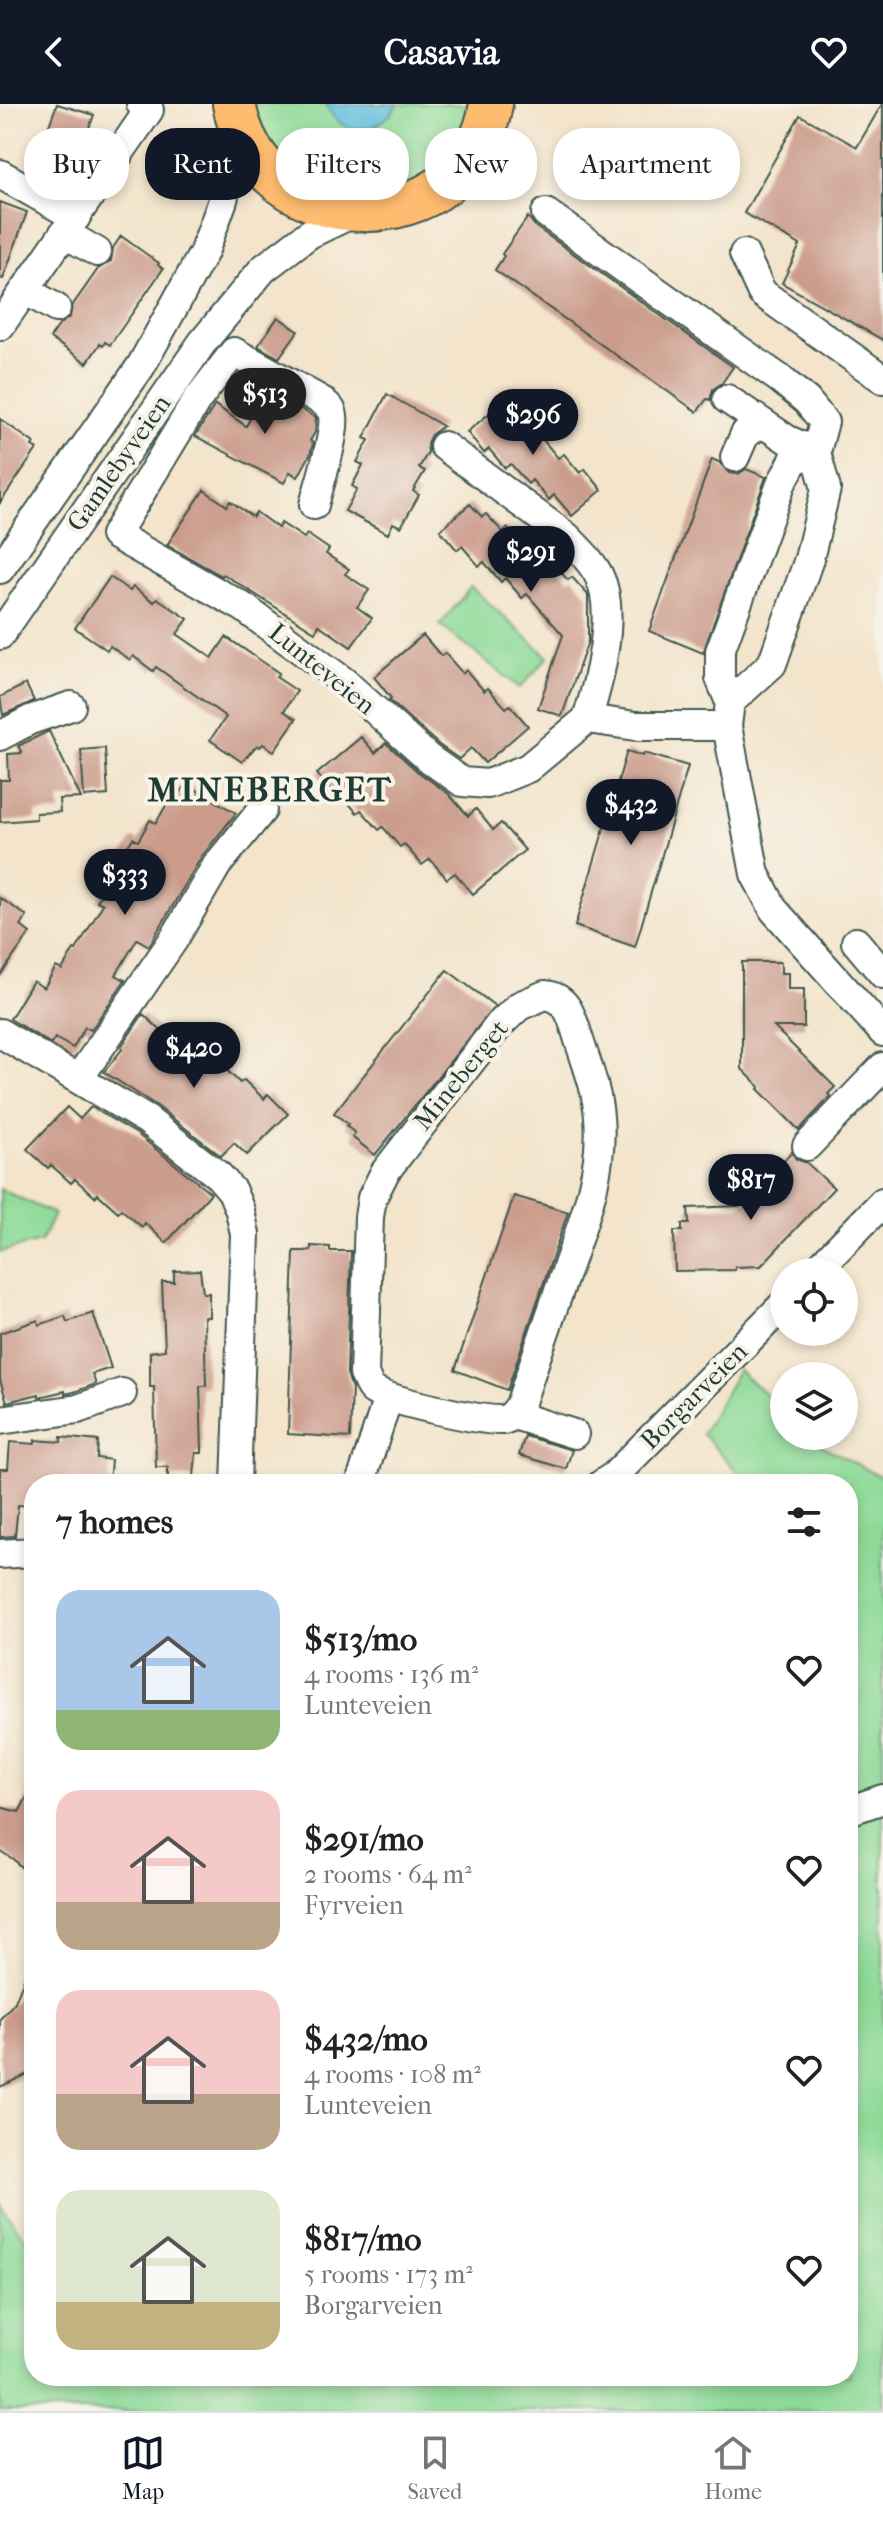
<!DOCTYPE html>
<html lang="en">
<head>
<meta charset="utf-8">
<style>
  :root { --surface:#fff; --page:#f2f2f2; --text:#222; --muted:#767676; --line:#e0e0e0; --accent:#111827 }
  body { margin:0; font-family:"IM FELL French Canon",serif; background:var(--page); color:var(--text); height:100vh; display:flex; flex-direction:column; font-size:30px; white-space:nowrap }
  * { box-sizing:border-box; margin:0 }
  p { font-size:26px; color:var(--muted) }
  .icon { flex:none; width:44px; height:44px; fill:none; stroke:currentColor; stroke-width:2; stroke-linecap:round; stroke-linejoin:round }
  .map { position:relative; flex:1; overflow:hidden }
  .sheet { position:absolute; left:24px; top:1370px; width:834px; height:912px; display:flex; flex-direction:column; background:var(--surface); border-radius:32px; box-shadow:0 4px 12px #0003 }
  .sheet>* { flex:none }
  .banner { position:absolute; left:24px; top:24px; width:836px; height:72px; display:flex; gap:16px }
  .controls { position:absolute; left:770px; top:1154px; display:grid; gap:16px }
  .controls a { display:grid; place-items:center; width:88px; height:88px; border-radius:50%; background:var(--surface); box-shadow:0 4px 12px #0003; font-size:40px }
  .price { position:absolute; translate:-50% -68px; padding:0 18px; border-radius:28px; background:var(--accent); color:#fff; font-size:26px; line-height:52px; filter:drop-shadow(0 2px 4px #0008) }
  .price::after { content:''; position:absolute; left:50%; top:48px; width:24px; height:18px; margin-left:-12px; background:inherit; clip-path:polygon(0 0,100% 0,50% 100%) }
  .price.current { background:#222; color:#fff }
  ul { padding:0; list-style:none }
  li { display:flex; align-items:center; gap:24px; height:200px; padding:0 32px }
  li span { display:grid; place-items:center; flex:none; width:224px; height:160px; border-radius:24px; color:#555 }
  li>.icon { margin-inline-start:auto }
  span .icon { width:96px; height:96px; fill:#fffc; stroke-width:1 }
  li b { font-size:34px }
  h2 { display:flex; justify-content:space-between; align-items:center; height:96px; padding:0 32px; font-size:34px }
  .pill { padding:0 28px; border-radius:32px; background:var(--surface); box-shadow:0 4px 12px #0003; font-size:28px; line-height:72px }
  .pill.current { background:var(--accent); color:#fff }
  header { display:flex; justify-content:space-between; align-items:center; height:104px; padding:0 32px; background:var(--accent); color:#fff; font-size:36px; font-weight:700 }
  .dock { display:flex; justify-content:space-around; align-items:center; height:112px; border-top:2px solid var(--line); background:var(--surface); font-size:22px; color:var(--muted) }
  .dock a { display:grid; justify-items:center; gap:4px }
  .dock .current { color:var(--accent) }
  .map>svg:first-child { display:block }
</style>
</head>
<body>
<header><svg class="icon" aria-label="back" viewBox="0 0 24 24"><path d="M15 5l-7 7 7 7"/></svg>Casavia<svg class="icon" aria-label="heart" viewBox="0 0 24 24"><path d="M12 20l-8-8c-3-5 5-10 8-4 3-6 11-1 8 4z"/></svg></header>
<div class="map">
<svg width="883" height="2307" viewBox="0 0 883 2307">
  <rect width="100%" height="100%" fill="#f7f3e8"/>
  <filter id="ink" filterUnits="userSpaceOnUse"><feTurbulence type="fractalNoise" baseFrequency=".0125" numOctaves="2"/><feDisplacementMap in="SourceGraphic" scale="16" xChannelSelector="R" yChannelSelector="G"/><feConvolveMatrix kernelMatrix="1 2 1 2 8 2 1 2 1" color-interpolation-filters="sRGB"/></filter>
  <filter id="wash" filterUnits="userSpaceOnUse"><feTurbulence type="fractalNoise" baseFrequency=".006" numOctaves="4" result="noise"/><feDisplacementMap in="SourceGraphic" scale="32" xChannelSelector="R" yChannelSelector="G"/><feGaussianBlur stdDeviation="1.8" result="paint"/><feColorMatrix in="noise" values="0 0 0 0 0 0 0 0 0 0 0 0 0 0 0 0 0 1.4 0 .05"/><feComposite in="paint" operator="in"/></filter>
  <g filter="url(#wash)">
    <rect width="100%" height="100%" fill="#f3e4cb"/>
    <!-- green -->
    <g fill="#8dda98" stroke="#568c66" stroke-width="2">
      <path d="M248,0h78l2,5 63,6 6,-11h76l-5,24 -49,58 -74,15 -66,-34z"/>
      <path d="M471,483l77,70 -28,31 -80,-63z"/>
      <path d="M0,1085l54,25 -13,28 -41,10z"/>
      <path d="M738,1266l46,41v25h28l11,10 60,32v933h-883v-207l34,47v125h814v-892h-99l-47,-50z"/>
    </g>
    <!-- water -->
    <path fill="#5dbddb" stroke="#3e7d88" stroke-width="2" d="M326,0h71c-16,31 -57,36 -71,0z"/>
    <g id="blocks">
      <!-- building -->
      <g fill="#cb9c8c">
        <path d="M57,0l37,11 -16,41 -35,-14z"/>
        <path d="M882,0h1v236l-101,-57 18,-38 -56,-32 56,-98 57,32z"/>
        <path d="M0,98l27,10 -24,67 -3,-1z"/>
        <path d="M528,113l8,10 197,140 -11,16 -9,6 -3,11 -3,-1 -10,13 -202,-142 9,-14 -2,-2z"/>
        <path d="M121,132l38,27 -1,2 5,4 -53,76 -5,-3 -2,4 -3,-2 -13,19 -37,-25 10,-14 10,-7 2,-11 26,-37 13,-8 2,-13z"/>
        <path d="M278,213l20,14 -19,27 -21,-12z"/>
        <path d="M266,285l50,29 -1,14 -5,9 3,2 -3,12 -12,22 -8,-5 -6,11 -89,-47 20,-31 31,21z"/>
        <path d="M387,290l56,32 -12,9 -4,8 1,9 -9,16 6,3 -12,20 6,4 -18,32 -8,-4 -5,11 -43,-23 12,-22 -5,-3 11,-21 -6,-3 12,-22 -5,-2z"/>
        <path d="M508,294l50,60 6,-4 16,19 5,-4 17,21 -30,26 -18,-21 -5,5 -17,-20 -4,4 -17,-20 -6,4 -16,-19 -5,4 -17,-21z"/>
        <path d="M0,315l34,24 -2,3 5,3 -37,54z"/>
        <path d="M712,355l7,3 10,11 9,1 8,-5 20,8 -63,176 -54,-22z"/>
        <path d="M204,386l23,16 3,-5 23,16 3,-5 22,16 3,-5 23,15 3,-4 22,15 -3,5 23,15 -4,5 24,16 -12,17 15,11 -21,29 -32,-22 -4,7 -92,-58 -1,2 -55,-31z"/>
        <path d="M470,400l12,13 4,-3 17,18 4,-4 18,20 4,-3 18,19 3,-3 18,19 4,-3 16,18v46l-26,75 -24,-8 25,-73 -36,-41 -5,4 -17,-20 -4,4 -17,-20 -5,4 -17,-20 -5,4 -17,-20z"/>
        <path d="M110,473l20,14 3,-4 21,15 3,-4 31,21 -11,15 35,24 14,-21 53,36 -3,4 21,14 -13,20 12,8 -22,32 -11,-7 -3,3 -3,-2 -15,17 -32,-22 16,-23 -70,-50 -3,4 -20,-15 -3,4 -20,-14 -3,4 -32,-22z"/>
        <path d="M423,531l18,21 4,-3 18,21 3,-4 18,21 4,-3 18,20 4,-3 18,21 -43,37 -14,-15 -12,11 -20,-14 -50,-45 2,-2 -17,-21z"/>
        <path d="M26,580l8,17 -31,14 -3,-18z"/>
        <path d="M49,627l32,67 -22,1 1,13 -24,1v6l-36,3v-42h9l-1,-26 14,-1 -4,-7z"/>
        <path d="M361,633l14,16 11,-10 31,28 32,23 19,22 8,-7 17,21 8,-7 24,27 -52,44 -18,-21 -8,6 -17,-20 -8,6 -18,-21 -4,3 -17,-20 -4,3 -18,-20 -4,3 -18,-21 -4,4 -18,-22z"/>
        <path d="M105,644l3,47 -24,2 -3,-47z"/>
        <path d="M627,647l16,5 1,-3 44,13 -53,181 -60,-21z"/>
        <path d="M186,680l50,29 -34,43 -53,90 -12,-7 -21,36 9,5 -34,50 -6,-3 -12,21 -18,-10 -4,6 -41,-25 23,-38 11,7 12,-21 6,3 12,-21 2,1 27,-46 -6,-3 12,-21 -6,-4 12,-21 5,3 13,-20 5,3 12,-21 6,3 12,-21 5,3z"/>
        <path d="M0,794l27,18 -6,10 9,7 -30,43z"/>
        <path d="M742,858h39v11h7v16h16v38h-30l61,60 -7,7 3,2 -32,34 -41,-41 2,-2 -18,-18z"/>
        <path d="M447,866l48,36 -120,149 -23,-18 3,-4 -9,-7 2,-2 -14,-11z"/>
        <path d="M143,910l27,25 4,-4 20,19 3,-4 20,19 4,-4 19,18 4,-3 20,19 4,-5 20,20 -41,41 -13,-12 -13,13 -64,-50 -53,-34 19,-24 -2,-1z"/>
        <path d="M67,1003l13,12 11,-12 46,27 74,59 -45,50 -21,-20 -3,4 -21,-18 -3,3 -20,-18 -3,3 -20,-18 -4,4 -20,-18 -3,3 -21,-19z"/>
        <path d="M792,1048l4,7 11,4 27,25 -73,78 -26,1v3l-60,1 -1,-40h8v-7h7l-1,-16 52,-2z"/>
        <path d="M514,1092l54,16 -61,178 -52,-20z"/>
        <path d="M311,1142l19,1v4h21l-4,122 5,16 -2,49 -62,-4 6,-183h11l6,-1z"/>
        <path d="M200,1166l3,23h6v24h-5l2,66v3h-6l2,64v3h-6l-2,24 -26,1v-11h-12l-2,-80h-4v-35l15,-2 -3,-68h12v-11z"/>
        <path d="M93,1209l18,55 -19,6 4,10 -22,8 -9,2v-3l-26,6v-3l-32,8 -7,-22v-47l38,-13 1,5 26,-9 2,6z"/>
        <path d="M525,1332l47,14 -6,19 -47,-14z"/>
        <path d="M61,1333l37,4 -1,17 14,2 -2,24h-75v22l-16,-1 -3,31 -15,1v-68h8l2,-27 25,2v-4l26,2z"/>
        <path d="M34,1680v96l-21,-21 -13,-8v-44l19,5z"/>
        <path d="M33,1852l1,115 -34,16v-68l15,-17z"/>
      </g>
    </g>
  </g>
  <g filter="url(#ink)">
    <use href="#blocks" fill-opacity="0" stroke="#3f564b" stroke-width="2"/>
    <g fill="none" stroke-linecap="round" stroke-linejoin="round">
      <!-- minor casing -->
      <g stroke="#3f564b" stroke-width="32">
        <g id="minor">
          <path d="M0,70l76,43"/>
          <path d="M546,109l234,166 27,22 17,21 -8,30 10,37 -17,70 -37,105 -42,38 -3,24 28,148 19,36 109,122"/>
          <path d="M64,129l33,19"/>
          <path d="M744,150l18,39 121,86"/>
          <path d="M25,186l31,18"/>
          <path d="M0,222l149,-216 -8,-6"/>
          <path d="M727,295l61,41 28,12"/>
          <path d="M444,342l123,91c11,12 25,24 32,39 18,36 0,107 -12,143"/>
          <path d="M735,353l10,-23 17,-11"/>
          <path d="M314,401c5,-20 22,-70 19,-89 -1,-7 -5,-10 -11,-15l-88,-49 -37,48 -82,135 128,72 100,74 85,77 34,24 26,2 40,-16 59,-49 49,7h91"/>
          <path d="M0,465l141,-203 63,-114 19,-52 17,-75"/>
          <path d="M0,531l202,-292 61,-74 46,-35 48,-23"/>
          <path d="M730,598l-10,-24v-27l61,-167 13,-24 22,-8"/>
          <path d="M0,632l30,-16 41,-14"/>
          <path d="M856,838l27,32"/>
          <path d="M545,891c24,2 28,26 34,45 8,25 18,50 20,77 5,53 -16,105 -33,154 -16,45 -31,89 -46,134 -5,7 -9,14 -18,15 -19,1 -115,-19 -129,-30 -5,-4 -6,-11 -9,-16l5,-157 3,-19 13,-26 114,-147 20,-19z"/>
          <path d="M0,929l147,87 72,56 13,15 8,20 5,23 -9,250"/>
          <path d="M79,974l95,-139 43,-74 45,-55"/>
          <path d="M807,1042l76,-79"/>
          <path d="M815,1168l68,-70"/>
          <path d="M514,1311l60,19"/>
          <path d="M0,1316l78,-11 44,-16"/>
          <path d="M360,1380l28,-86"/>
          <path d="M602,1380l12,-8 170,-172"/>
          <path d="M0,1450l34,-2"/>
          <path d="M848,1707l35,-12"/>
        </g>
      </g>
      <!-- highway casing -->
      <g stroke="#3f564b" stroke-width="46">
        <path id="highway" d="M234,0c26,141 235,142 257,0"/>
      </g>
      <!-- minor -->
      <use href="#minor" stroke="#fff" stroke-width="28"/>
      <!-- highway -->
      <use href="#highway" stroke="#febc70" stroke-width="42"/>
    </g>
  </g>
  <g text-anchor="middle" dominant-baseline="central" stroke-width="8" stroke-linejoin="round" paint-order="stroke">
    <!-- street labels -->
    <g font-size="26" fill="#1f3d34" stroke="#f7f3e8">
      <text transform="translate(119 359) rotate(-55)">Gamlebyveien</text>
      <text transform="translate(322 565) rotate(39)">Lunteveien</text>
      <text transform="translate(461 971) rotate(-51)">Mineberget</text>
      <text transform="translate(694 1292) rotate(-45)">Borgarveien</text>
    </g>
    <!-- district labels -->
    <g font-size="34" font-weight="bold" letter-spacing="2" fill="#1f3d34" stroke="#f7f3e8">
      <text x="270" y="686">MINEBERGET</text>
    </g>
  </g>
</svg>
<div class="controls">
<a><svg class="icon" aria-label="locate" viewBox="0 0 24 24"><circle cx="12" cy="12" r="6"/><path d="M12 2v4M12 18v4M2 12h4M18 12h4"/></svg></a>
<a><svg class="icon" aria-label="layers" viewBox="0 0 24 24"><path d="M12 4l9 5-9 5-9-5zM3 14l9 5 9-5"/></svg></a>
</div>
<b class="price current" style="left:265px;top:332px">$513</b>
<b class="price" style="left:533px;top:353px">$296</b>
<b class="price" style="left:531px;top:490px">$291</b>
<b class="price" style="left:631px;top:743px">$432</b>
<b class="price" style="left:125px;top:813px">$333</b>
<b class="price" style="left:194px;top:986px">$420</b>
<b class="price" style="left:751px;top:1118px">$817</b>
<div class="banner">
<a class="pill">Buy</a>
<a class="pill current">Rent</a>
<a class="pill">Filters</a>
<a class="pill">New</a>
<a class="pill">Apartment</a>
</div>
<section class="sheet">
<h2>7 homes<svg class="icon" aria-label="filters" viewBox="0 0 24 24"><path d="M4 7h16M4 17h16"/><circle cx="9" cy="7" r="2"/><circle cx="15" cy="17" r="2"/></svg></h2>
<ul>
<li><span style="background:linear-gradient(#a9c7e8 75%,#8fb573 0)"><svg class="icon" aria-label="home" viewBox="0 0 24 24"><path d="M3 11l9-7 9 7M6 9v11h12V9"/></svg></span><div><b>$513/mo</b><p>4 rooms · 136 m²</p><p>Lunteveien</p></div><svg class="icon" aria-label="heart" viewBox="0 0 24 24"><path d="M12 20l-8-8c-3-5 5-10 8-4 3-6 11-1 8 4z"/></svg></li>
<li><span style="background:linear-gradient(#f6c9c9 70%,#b9a48a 0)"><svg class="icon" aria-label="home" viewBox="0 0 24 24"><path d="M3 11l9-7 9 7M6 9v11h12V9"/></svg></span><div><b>$291/mo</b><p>2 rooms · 64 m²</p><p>Fyrveien</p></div><svg class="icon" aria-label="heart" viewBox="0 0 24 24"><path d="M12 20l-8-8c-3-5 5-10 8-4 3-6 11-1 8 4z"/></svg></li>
<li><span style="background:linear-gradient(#f6c9c9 65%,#b9a48a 0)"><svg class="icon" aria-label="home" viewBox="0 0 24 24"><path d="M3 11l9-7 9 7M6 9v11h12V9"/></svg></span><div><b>$432/mo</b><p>4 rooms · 108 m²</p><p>Lunteveien</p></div><svg class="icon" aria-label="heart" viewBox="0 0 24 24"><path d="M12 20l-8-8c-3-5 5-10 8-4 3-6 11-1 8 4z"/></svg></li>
<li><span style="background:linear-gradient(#dfe7d0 70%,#c2b280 0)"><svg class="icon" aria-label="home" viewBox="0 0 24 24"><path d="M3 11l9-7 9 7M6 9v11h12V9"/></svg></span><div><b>$817/mo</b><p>5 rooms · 173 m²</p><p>Borgarveien</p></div><svg class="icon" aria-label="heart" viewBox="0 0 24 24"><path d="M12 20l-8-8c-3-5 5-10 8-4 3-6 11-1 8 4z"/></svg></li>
</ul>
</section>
</div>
<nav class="dock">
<a class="current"><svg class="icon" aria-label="map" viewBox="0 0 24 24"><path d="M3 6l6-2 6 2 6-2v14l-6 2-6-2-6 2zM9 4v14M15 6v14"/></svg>Map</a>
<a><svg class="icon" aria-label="saved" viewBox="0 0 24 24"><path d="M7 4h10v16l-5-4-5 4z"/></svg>Saved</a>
<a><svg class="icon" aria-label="home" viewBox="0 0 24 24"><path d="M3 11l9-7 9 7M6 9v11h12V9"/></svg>Home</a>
</nav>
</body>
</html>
